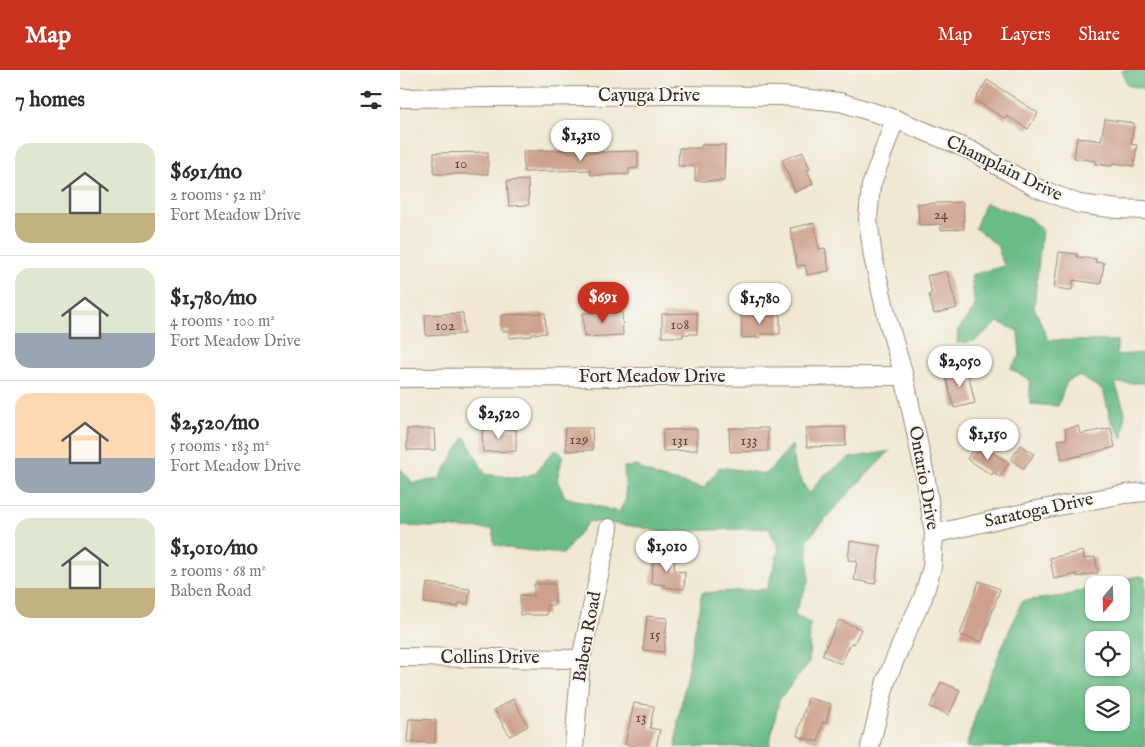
<!DOCTYPE html>
<html lang="en">
<head>
<meta charset="utf-8">
<style>
  :root { --surface:#fff; --page:#f2f2f3; --text:#2b2b33; --muted:#7c7c81; --line:#e1e1e2; --accent:#c8321e }
  body { margin:0; font-family:"IM FELL English",serif; background:var(--page); color:var(--text); height:100vh; display:flex; flex-direction:column; font-size:19px; white-space:nowrap }
  * { box-sizing:border-box; margin:0 }
  p { font-size:16px; color:var(--muted) }
  .icon { flex:none; width:28px; height:28px; fill:none; stroke:currentColor; stroke-width:2; stroke-linecap:round; stroke-linejoin:round }
  .map { position:relative; flex:1; overflow:hidden }
  .panel { display:flex; flex-direction:column; background:var(--surface); width:400px }
  .panel>* { flex:none }
  .needle { width:32px; rotate:199deg }
  .buttons { position:absolute; left:685px; top:506px; display:grid; gap:10px }
  .buttons a { display:grid; place-items:center; width:45px; height:45px; border-radius:10px; background:var(--surface); box-shadow:0 1px 4px #0004; font-size:25px }
  .price { position:absolute; translate:-50% -42px; padding:0 11px; border-radius:18px; background:#fff; color:#222; font-size:16px; line-height:32px; filter:drop-shadow(0 1px 2px #0008) }
  .price::after { content:''; position:absolute; left:50%; top:30px; width:15px; height:11px; margin-left:-8px; background:inherit; clip-path:polygon(0 0,100% 0,50% 100%) }
  .price.on { background:var(--accent); color:#fff }
  ul { padding:0; list-style:none }
  li { display:flex; align-items:center; gap:15px; height:125px; padding:0 15px }
  li+li { border-top:1px solid var(--line) }
  li span { display:grid; place-items:center; flex:none; width:140px; height:100px; border-radius:15px; color:#555 }
  li>.icon { margin-inline-start:auto }
  span .icon { width:60px; height:60px; fill:#fffc; stroke-width:1 }
  li b { font-size:21px }
  h2 { display:flex; justify-content:space-between; align-items:center; height:60px; padding:0 15px; font-size:21px }
  header { display:flex; align-items:center; gap:30px; box-sizing:border-box; height:70px; padding:0 25px; background:var(--accent); color:#fff }
  header strong { font-size:24px }
  nav { display:flex; gap:28px; margin-inline-start:auto; font-size:18px }
  main { display:flex; flex:1; min-height:0 }
  .map>svg:first-child { display:block }
</style>
</head>
<body>
<header>
<strong>Map</strong>
<nav><a>Map</a><a>Layers</a><a>Share</a></nav>
</header>
<main>
<section class="panel">
<h2>7 homes<svg class="icon" aria-label="filters" viewBox="0 0 24 24"><path d="M4 7h16M4 17h16"/><circle cx="9" cy="7" r="2"/><circle cx="15" cy="17" r="2"/></svg></h2>
<ul>
<li><span style="background:linear-gradient(#dfe7d0 70%,#c2b280 0)"><svg class="icon" aria-label="home" viewBox="0 0 24 24"><path d="M3 11l9-7 9 7M6 9v11h12V9"/></svg></span><div><b>$691/mo</b><p>2 rooms · 52 m²</p><p>Fort Meadow Drive</p></div></li>
<li><span style="background:linear-gradient(#dfe7d0 65%,#9aa5b1 0)"><svg class="icon" aria-label="home" viewBox="0 0 24 24"><path d="M3 11l9-7 9 7M6 9v11h12V9"/></svg></span><div><b>$1,780/mo</b><p>4 rooms · 100 m²</p><p>Fort Meadow Drive</p></div></li>
<li><span style="background:linear-gradient(#ffd9b3 65%,#9aa5b1 0)"><svg class="icon" aria-label="home" viewBox="0 0 24 24"><path d="M3 11l9-7 9 7M6 9v11h12V9"/></svg></span><div><b>$2,520/mo</b><p>5 rooms · 183 m²</p><p>Fort Meadow Drive</p></div></li>
<li><span style="background:linear-gradient(#dfe7d0 70%,#c2b280 0)"><svg class="icon" aria-label="home" viewBox="0 0 24 24"><path d="M3 11l9-7 9 7M6 9v11h12V9"/></svg></span><div><b>$1,010/mo</b><p>2 rooms · 68 m²</p><p>Baben Road</p></div></li>
</ul>
</section>
<div class="map">
<svg width="745" height="677" viewBox="0 0 745 677">
  <rect width="100%" height="100%" fill="#f6f6f2"/>
  <filter id="ink" filterUnits="userSpaceOnUse"><feTurbulence type="fractalNoise" baseFrequency=".02" numOctaves="2"/><feDisplacementMap in="SourceGraphic" scale="10" xChannelSelector="R" yChannelSelector="G"/><feConvolveMatrix kernelMatrix="1 2 1 2 8 2 1 2 1" color-interpolation-filters="sRGB"/></filter>
  <filter id="wash" filterUnits="userSpaceOnUse"><feTurbulence type="fractalNoise" baseFrequency=".0096" numOctaves="4" result="noise"/><feDisplacementMap in="SourceGraphic" scale="20" xChannelSelector="R" yChannelSelector="G"/><feGaussianBlur stdDeviation="1.12" result="paint"/><feColorMatrix in="noise" values="0 0 0 0 0 0 0 0 0 0 0 0 0 0 0 0 0 1.4 0 .05"/><feComposite in="paint" operator="in"/></filter>
  <g filter="url(#wash)">
    <rect width="100%" height="100%" fill="#f0e8d2"/>
    <!-- forest -->
    <g fill="#6bbc87" stroke="#537352" fill-rule="evenodd">
      <path d="M722,0h23v19l-18,-4z"/>
      <path d="M585,133l44,15 13,11 -8,78 14,33 69,1v14l28,-2v30h-30l10,29 -2,27 -12,-18 -8,-31 -24,-14 -12,5 -9,25 -28,-2v-24l-20,-11 10,-13 -2,-25 -20,-9 -23,19 -18,2 1,-13 17,-23 -4,-32 33,-9 -7,-21 -22,-17z"/>
      <path d="M65,367l20,37 35,4 15,-5 20,-24 8,6 -6,25 8,17 54,15 7,-13 -2,-32 12,-1 22,11 46,11 16,-21 46,7 26,-29 2,22 15,27 14,-18 27,-18 40,-7 -50,51 -33,38 2,40 -15,35 16,8 -1,40 -30,37 -10,47h-93l2,-26 24,-128 65,-4 12,-39 -10,-22 -109,4 -20,-5 -51,-6 -26,33 -49,-5 -20,-5 -1,-15 -93,-3v-58l13,15 26,-4z"/>
      <path d="M740,506l5,2v169h-179l17,-55 39,-91 42,-5 30,-10v26h27v-27h-23l12,-4zM694,570h27v28h-27zM694,625h27v27h-27z"/>
    </g>
    <g id="blocks">
      <!-- building -->
      <g fill="#cea08d">
        <path d="M587,10l51,33 -10,16 -21,-13 -2,3 -30,-19z"/>
        <path d="M705,49l29,4 -3,21 6,1 -3,21 -21,-3 -1,3 -17,-2 1,-3 -22,-3 3,-21 24,4z"/>
        <path d="M301,75h24l-1,36h-29v-15h-17l1,-18h22z"/>
        <path d="M168,80v3l70,-2v17l-9,1v5l-18,1h-20l-1,-5 -66,2 -1,-21z"/>
        <path d="M88,82v22h-54v-21z"/>
        <path d="M403,82l7,17 -3,1 6,14 -18,8 -13,-32z"/>
        <path d="M128,110l1,25 -20,1 -2,-25z"/>
        <path d="M563,132l1,27 -23,1 -1,-6 -21,1 -1,-21z"/>
        <path d="M414,153l5,26 6,-1 4,23 -22,4 -2,-10 -8,1 -7,-38z"/>
        <path d="M659,182l18,2v3l19,2 -1,3 9,1 -3,21 -28,-4 -1,10 -18,-2z"/>
        <path d="M547,201l10,37 -23,6 -5,-20 3,-1 -5,-17z"/>
        <path d="M222,242l1,23 -39,2 -1,-24z"/>
        <path d="M63,243l1,21 -38,2 -1,-21z"/>
        <path d="M145,243l1,20 -14,1v2l-23,2v-7h-8v-16z"/>
        <path d="M297,243v21h-14v3h-21v-23z"/>
        <path d="M380,243v21h-19v3l-19,1 -1,-24z"/>
        <path d="M567,299l8,34 -21,5 -9,-34z"/>
        <path d="M678,356l2,8 31,-6 4,19 -53,13 -4,-20 9,-1 -2,-10z"/>
        <path d="M445,357l1,19 -39,1 -1,-19z"/>
        <path d="M165,358h27l1,22 -27,1z"/>
        <path d="M329,358h39v23l-38,1z"/>
        <path d="M7,359h27l1,21h-28z"/>
        <path d="M116,359v22l-33,1 -1,-22z"/>
        <path d="M297,359v21l-34,1v-21z"/>
        <path d="M577,373l32,20 -9,14 -7,-5 -1,3 -25,-16z"/>
        <path d="M620,375l14,9 -10,15 -13,-9z"/>
        <path d="M450,471l31,5 -6,38 -21,-4 3,-19 -9,-1z"/>
        <path d="M683,481l1,8 11,-2 3,16 -21,4v-3l-23,5 -4,-21z"/>
        <path d="M254,485l21,2 -1,14 11,1 -1,17 -20,-2 1,-2 -14,-2z"/>
        <path d="M579,511l21,8 -18,53 -22,-7z"/>
        <path d="M27,513l43,6 -2,15 -9,-1 -1,4 -34,-4z"/>
        <path d="M134,514h21v21h-8v10h-27v-20l14,1z"/>
        <path d="M247,546l20,2 -3,34 -21,-2z"/>
        <path d="M439,550l22,9 -7,15 -3,-1 -10,21 -19,-9z"/>
        <path d="M541,612l19,8 -11,25 -19,-8z"/>
        <path d="M408,628l23,6 -5,19 -3,-1 -5,20 -21,-6z"/>
        <path d="M113,629l15,27 -18,10 -16,-26z"/>
        <path d="M234,633l20,3 -4,22 10,2 -4,17h-16l-15,-3z"/>
        <path d="M9,649l27,1 -1,23 -28,-1z"/>
      </g>
    </g>
  </g>
  <g filter="url(#ink)">
    <use href="#blocks" fill-opacity="0" stroke="#968978" stroke-width="1"/>
    <g fill="none" stroke-linecap="round" stroke-linejoin="round">
      <!-- minor casing -->
      <g stroke="#968978" stroke-width="20">
        <g id="minor">
          <path d="M0,28l273,-3 108,1 59,6 55,17 75,31 65,37 44,17 39,5 27,1"/>
          <path d="M0,308l504,-2"/>
          <path d="M534,464l103,-24 88,-16 20,-2"/>
          <path d="M0,587l181,2"/>
          <path d="M174,677l7,-88 28,-131"/>
          <path d="M470,677l16,-66 20,-48 17,-35 9,-31 2,-33 -8,-54 -22,-104 -16,-55 -15,-64 -5,-38 3,-33 24,-67"/>
        </g>
      </g>
      <!-- minor -->
      <use href="#minor" stroke="#fff" stroke-width="18"/>
    </g>
  </g>
  <g text-anchor="middle" dominant-baseline="central" stroke-width="4" stroke-linejoin="round" paint-order="stroke">
    <!-- number labels -->
    <g font-size="15" fill="#60483a">
      <text x="61" y="93">10</text>
      <text x="541" y="144">24</text>
      <text x="280" y="254">108</text>
      <text x="45" y="255">102</text>
      <text x="179" y="369">129</text>
      <text x="280" y="370">131</text>
      <text x="349" y="370">133</text>
      <text x="255" y="564">15</text>
      <text x="241" y="647">13</text>
    </g>
    <!-- street labels -->
    <g font-size="18" fill="#3b2a1e" stroke="#f6f6f2">
      <text x="249" y="26">Cayuga Drive</text>
      <text transform="translate(604 99) rotate(26)">Champlain Drive</text>
      <text x="252" y="307">Fort Meadow Drive</text>
      <text transform="translate(523 408) rotate(80)">Ontario Drive</text>
      <text transform="translate(639 441) rotate(-12)">Saratoga Drive</text>
      <text transform="translate(188 567) rotate(-80)">Baben Road</text>
      <text x="90" y="588">Collins Drive</text>
    </g>
  </g>
</svg>
<div class="buttons">
<a><svg class="needle" viewBox="-14 -14 28 28"><path d="M0-13l5 13h-10z" fill="#e53935"/><path d="M0 13l5-13h-10z" fill="#7c7c81"/></svg></a>
<a><svg class="icon" aria-label="locate" viewBox="0 0 24 24"><circle cx="12" cy="12" r="6"/><path d="M12 2v4M12 18v4M2 12h4M18 12h4"/></svg></a>
<a><svg class="icon" aria-label="layers" viewBox="0 0 24 24"><path d="M12 4l9 5-9 5-9-5zM3 14l9 5 9-5"/></svg></a>
</div>
<b class="price" style="left:181px;top:92px">$1,310</b>
<b class="price on" style="left:203px;top:254px">$691</b>
<b class="price" style="left:360px;top:255px">$1,780</b>
<b class="price" style="left:560px;top:318px">$2,050</b>
<b class="price" style="left:99px;top:370px">$2,520</b>
<b class="price" style="left:588px;top:391px">$1,150</b>
<b class="price" style="left:267px;top:503px">$1,010</b>
</div>
</main>
</body>
</html>
